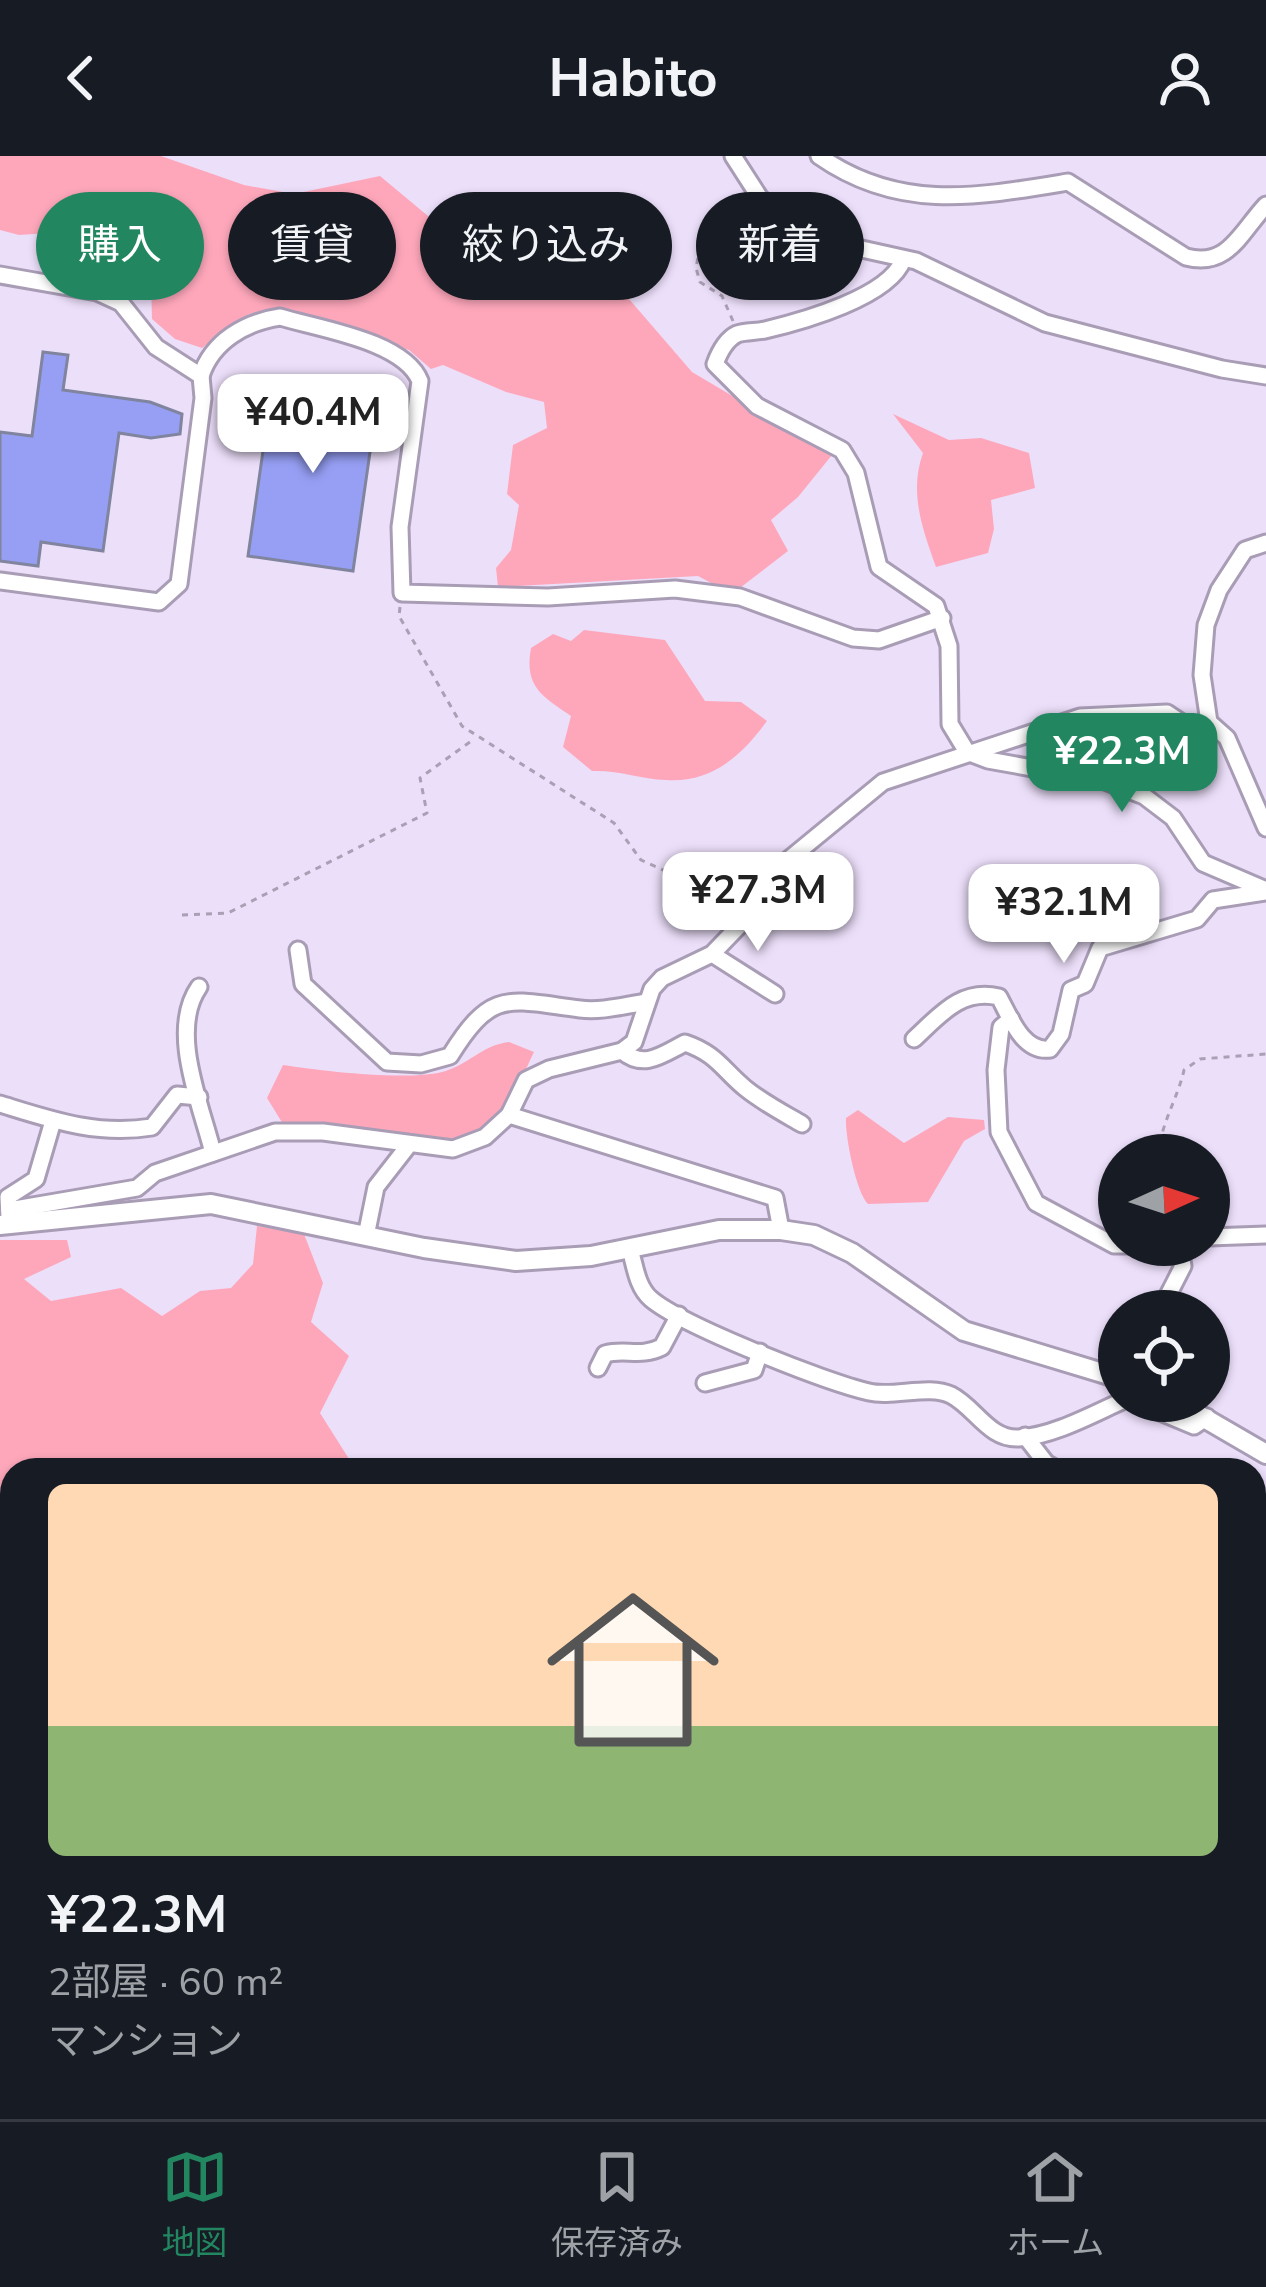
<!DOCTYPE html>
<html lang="ja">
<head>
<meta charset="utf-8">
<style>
  :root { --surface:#171b24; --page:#20242c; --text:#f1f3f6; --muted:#9ea1a6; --line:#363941; --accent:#228761 }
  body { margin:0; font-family:"Nunito Sans","Noto Sans JP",sans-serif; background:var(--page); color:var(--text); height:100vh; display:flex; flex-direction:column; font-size:45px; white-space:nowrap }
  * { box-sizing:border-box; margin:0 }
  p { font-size:39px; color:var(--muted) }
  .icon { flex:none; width:66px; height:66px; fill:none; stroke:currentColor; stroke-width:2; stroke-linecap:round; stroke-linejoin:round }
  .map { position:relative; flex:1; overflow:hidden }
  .side { position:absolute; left:0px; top:1302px; width:1266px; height:663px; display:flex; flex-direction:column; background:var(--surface); border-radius:36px 36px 0 0; box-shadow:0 3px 9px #0004 }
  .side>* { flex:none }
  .top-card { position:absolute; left:36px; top:36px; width:1194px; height:108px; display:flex; gap:24px }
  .needle { width:78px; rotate:87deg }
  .fabs { position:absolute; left:1098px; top:978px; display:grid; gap:24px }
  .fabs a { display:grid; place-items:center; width:132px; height:132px; border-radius:50%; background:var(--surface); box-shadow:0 3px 9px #0004; font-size:60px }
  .price { position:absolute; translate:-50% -102px; padding:0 27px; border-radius:24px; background:#fff; color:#222; font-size:39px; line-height:78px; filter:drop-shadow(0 3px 6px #0008) }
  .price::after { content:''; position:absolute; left:50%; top:72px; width:36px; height:27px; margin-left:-18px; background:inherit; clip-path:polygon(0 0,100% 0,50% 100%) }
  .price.selected { background:var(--accent); color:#fff }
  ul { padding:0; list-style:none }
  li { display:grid; align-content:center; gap:24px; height:636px; padding:0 48px }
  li+li { border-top:3px solid var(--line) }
  li span { display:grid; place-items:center; height:372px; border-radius:18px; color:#555 }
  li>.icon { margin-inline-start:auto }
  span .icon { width:216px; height:216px; fill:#fffc; stroke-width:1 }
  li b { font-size:51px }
  .tag { padding:0 42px; border-radius:54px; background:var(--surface); box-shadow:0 3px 9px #0004; font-size:42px; line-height:108px }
  .tag.selected { background:var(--accent); color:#fff }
  header { display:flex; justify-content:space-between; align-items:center; height:156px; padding:0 48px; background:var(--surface); font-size:54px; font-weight:700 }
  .tab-bar { display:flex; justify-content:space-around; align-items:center; height:168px; border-top:3px solid var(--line); background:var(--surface); font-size:33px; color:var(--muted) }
  .tab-bar a { display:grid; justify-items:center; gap:6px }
  .tab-bar .selected { color:var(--accent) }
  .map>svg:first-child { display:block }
</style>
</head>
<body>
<header><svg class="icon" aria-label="back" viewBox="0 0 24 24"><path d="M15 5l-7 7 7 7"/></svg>Habito<svg class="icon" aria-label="person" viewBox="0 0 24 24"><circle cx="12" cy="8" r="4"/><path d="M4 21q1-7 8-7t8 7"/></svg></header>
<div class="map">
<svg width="1266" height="1963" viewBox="0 0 1266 1963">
  <rect width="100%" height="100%" fill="#ecdffa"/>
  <!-- green -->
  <g fill="#fea7bb">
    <path d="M0,0h161l83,29 50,9 86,-18 60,50 65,6 64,45 60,22 63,73 140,83 -34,42 -27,23 17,31 -56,43 -34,-18 -200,11 -2,-19 15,-18 8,-45 -12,-11 6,-49 34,-17 -3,-26 -38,-10 -63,-27 -12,4 -22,-19 -131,-41 -29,5 -47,34 -27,-9 -23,-20 -1,-39 -88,-48 -44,3 -19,-5z"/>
    <path d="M893,258l56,26 32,-2 48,15 6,35 -44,12 3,29 -6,24 -52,14c-14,-39 -27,-75 -13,-114z"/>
    <path d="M584,474l81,10 40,61 36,1 26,19c-25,34 -54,62 -101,59 -26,-1 -47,-10 -74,-9l-29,-24 8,-31c-29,-20 -47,-29 -40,-68l22,-14 18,7z"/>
    <path d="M509,886l25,10c-23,48 -28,72 -82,88l-169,-16 -16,-26 16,-33c39,6 122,16 159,7 25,-6 40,-27 67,-30z"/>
    <path d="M858,954l46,33 44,-26 36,3 1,9 -21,12 -36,61 -60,2c-12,-12 -23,-68 -22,-86z"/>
    <path d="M257,1070l47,8 19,49 -12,39 38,34 -29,57 36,57h-344v284l-12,20v-534h67l4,17 -47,22 27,22 70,-13 41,28 38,-25 31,-3 22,-24z"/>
    <path d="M1266,1602v361h-643l12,-10h619v-347z"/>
    <path d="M0,1631l12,1v321h587l-9,10h-590z"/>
  </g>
  <!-- building -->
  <g fill="#969ff4" stroke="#80849e" stroke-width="3">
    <path d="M43,196l25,3 -5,35 87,12 32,12 -2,20 -29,4 -32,-5 -16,118 -62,-9 -3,24 -38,-5v-129l32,4z"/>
    <path d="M273,225l105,15 -25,175 -105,-15z"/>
  </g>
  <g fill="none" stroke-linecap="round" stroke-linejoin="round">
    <!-- minor casing -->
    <g stroke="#a99db6" stroke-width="21">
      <g id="minor">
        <path d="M733,0l27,42 52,40 104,23 129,62 177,46 44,7"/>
        <path d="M819,0c80,56 158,41 249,26l118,75c42,11 54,-24 80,-52"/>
        <path d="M903,104c-14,37 -100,61 -138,70 -9,2 -20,1 -28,4 -12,6 -18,19 -22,30l42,42 85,44 14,23 23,94 57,39 13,40 1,78 17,28 21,8 117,21 39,15 29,22 30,45 63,27"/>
        <path d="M0,119l97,17 24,11 35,44 45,29 2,22 -24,186 -20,18 -159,-21"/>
        <path d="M201,220c11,-35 45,-54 79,-59 40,12 124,24 140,64l-20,146 2,66 146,4 127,-8 65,8 113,41 26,2 63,-22"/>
        <path d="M1266,387l-21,7 -26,40 -13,35 -4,50 7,47 18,16 39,90"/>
        <path d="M298,794l5,34 84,78 34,2 29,-8c42,-68 58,-56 130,-47 21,3 46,-4 67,-7"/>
        <path d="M712,798l63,40"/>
        <path d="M199,831c-31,44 3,120 14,166"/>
        <path d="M1011,863l-10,8 -5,43 3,62 37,71 78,42h57"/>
        <path d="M914,883c26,-24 47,-51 85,-42 11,20 24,56 51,52l11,-15 10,-44 14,-6 15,-36 97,-29 16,-19 53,-8"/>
        <path d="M622,895c22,19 41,3 63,-8 32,11 37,26 60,45 17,14 38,25 57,36"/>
        <path d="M0,948c52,16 97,32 152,23l25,-32 22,2"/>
        <path d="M9,1054l128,-22 18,-15 120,-41h48l130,17 32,-12 24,-22"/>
        <path d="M9,1061l-1,-20 28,-18 17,-58"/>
        <path d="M781,1074l-6,-32 -266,-83 17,-35 23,-11 73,-18 12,-9 18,-53 10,-11 50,-24 27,-28 6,-17 37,-44 101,-83 197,-65 87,-4 30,20 12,-11"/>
        <path d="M366,1080l10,-49 32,-41"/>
        <path d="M1209,1081l57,-2"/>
        <path d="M630,1093c5,17 7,38 21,50 32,27 175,83 218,93 24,6 60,-8 82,3 24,12 38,45 68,43 34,-2 72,-23 103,-37"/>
        <path d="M1160,1155l23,-45 -4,-21"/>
        <path d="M598,1212l7,-14c20,-6 35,4 57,-7l17,-32"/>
        <path d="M705,1227l49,-13 6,-18"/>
        <path d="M1134,1245l60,25 13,-9"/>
        <path d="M1025,1280l21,27 12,7"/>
      </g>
    </g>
    <!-- tertiary casing -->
    <g stroke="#a99db6" stroke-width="24">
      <g id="tertiary">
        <path d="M0,1069l211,-21 213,44 92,13 75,-5 128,-26h62l33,5 38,18 112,78 155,47"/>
        <path d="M1175,1245l91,53"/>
      </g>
    </g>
    <!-- path -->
    <g stroke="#aa9fb5" stroke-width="3" stroke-dasharray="6 6" stroke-linecap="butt">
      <path d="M733,165l-11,-25 -22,-14 -4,-14 6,-32 28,-22 20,-7"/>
      <path d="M400,451l-1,9 63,110 152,97 27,37 93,42"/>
      <path d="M182,759l46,-2 199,-100 -7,-35 54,-39"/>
      <path d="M1159,999c0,-28 19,-57 25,-85l16,-11 66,-5"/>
      <path d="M491,1963l8,-10"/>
    </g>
    <!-- minor -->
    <use href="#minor" stroke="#fff" stroke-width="15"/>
    <!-- tertiary -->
    <use href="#tertiary" stroke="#fff" stroke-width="18"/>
  </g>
</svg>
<div class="fabs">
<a><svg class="needle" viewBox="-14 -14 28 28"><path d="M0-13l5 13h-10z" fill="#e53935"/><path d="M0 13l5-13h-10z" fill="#9ea1a6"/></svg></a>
<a><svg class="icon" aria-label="locate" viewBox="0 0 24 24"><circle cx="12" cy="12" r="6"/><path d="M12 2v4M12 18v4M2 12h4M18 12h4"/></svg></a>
</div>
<b class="price" style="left:313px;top:320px">¥40.4M</b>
<b class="price selected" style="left:1122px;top:659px">¥22.3M</b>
<b class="price" style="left:758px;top:798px">¥27.3M</b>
<b class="price" style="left:1064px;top:810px">¥32.1M</b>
<div class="top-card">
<a class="tag selected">購入</a>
<a class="tag">賃貸</a>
<a class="tag">絞り込み</a>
<a class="tag">新着</a>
</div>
<section class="side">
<ul>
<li><span style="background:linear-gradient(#ffd9b3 65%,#8fb573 0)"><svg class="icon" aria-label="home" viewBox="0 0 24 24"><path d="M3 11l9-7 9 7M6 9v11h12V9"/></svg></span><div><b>¥22.3M</b><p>2部屋 · 60 m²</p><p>マンション</p></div></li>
</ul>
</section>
</div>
<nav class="tab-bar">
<a class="selected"><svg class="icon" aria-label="map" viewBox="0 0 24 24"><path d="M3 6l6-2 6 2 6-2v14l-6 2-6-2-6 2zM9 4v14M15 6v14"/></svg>地図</a>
<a><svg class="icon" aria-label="saved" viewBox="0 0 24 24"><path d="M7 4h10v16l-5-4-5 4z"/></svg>保存済み</a>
<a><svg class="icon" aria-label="home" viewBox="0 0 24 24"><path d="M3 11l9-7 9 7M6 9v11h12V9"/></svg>ホーム</a>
</nav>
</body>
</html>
